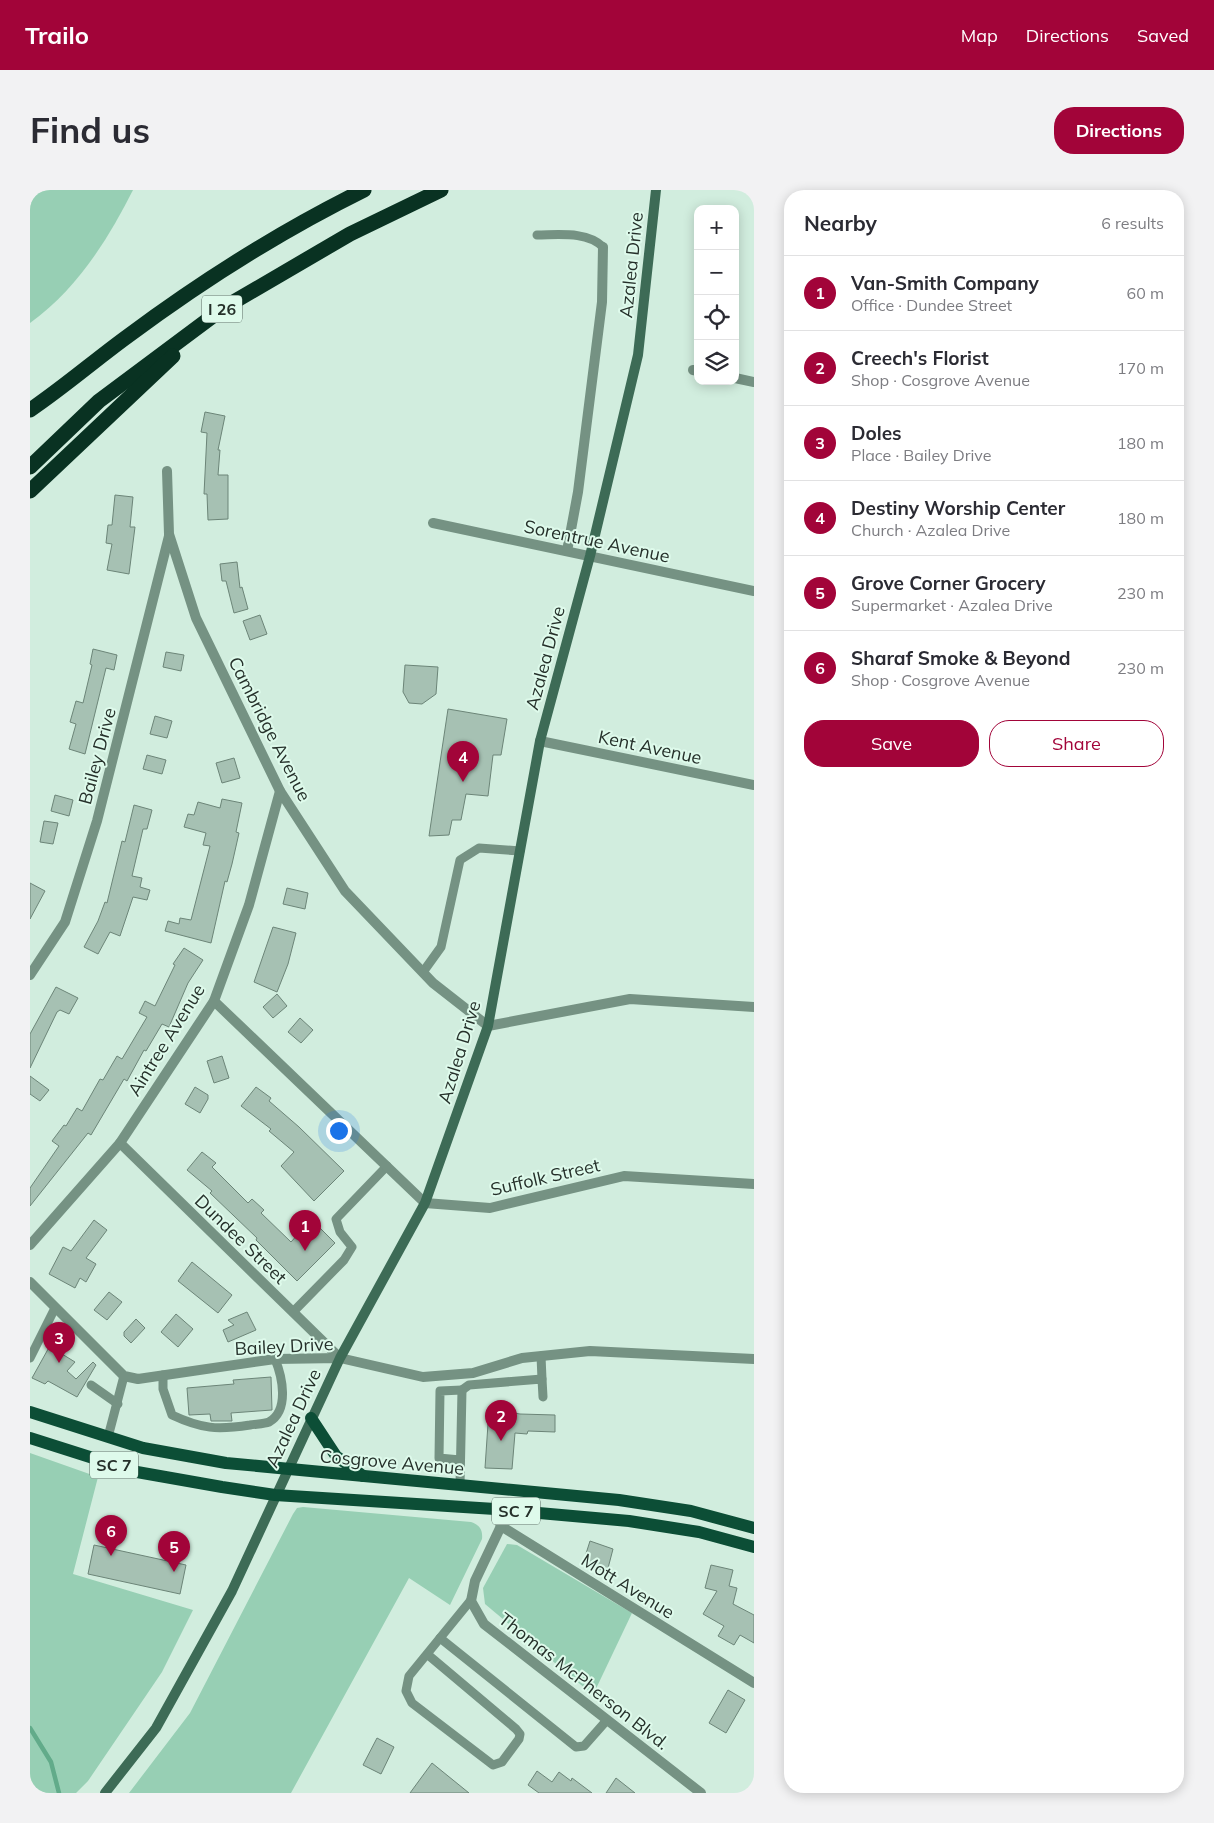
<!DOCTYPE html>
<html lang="en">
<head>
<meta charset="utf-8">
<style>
	:root { --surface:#fff; --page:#f2f2f3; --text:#2b2b33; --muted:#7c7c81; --line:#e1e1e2; --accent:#a20439 }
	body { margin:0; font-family:Mulish,sans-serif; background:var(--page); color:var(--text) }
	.controls { position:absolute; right:15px; top:15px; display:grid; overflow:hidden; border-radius:10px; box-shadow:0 2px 12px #0003 }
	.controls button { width:45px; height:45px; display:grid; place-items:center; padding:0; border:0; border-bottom:1px solid var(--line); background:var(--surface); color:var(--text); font:25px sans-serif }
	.you { position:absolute; left:308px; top:940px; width:18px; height:18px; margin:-12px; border:4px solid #fff; border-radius:50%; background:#1a73e8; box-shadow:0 0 0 8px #1a73e833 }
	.badge { display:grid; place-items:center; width:32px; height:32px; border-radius:50%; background:var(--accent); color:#fff; font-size:16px; font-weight:700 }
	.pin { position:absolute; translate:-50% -41px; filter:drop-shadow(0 1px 2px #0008) }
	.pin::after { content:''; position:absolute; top:26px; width:18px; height:15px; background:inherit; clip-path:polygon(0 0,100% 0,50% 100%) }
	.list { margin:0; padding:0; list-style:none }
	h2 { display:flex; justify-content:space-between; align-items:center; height:65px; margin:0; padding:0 20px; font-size:21px }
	h2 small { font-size:16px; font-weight:400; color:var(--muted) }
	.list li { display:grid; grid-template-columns:32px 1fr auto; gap:15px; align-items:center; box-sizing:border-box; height:75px; padding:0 20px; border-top:1px solid var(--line) }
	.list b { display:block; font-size:19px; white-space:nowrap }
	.list p { margin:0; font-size:16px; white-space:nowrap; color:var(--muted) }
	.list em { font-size:16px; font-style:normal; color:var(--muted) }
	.actions { display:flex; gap:10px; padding:15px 20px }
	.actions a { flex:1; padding:11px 0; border:1px solid var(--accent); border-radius:20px; text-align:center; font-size:18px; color:var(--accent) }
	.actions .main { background:var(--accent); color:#fff }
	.icon { flex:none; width:28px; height:28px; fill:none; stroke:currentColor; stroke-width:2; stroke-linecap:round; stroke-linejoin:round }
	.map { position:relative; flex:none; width:724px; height:1603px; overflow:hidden; border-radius:20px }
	header { display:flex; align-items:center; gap:30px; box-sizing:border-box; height:70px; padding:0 25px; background:var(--accent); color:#fff }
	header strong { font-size:24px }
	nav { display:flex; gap:28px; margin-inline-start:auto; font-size:18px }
	.intro { display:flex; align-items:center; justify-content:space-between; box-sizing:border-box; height:120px; padding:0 30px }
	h1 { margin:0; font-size:35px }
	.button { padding:12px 22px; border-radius:20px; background:var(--accent); color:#fff; font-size:18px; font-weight:700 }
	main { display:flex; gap:30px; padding:0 30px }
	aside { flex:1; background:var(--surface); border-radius:20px; box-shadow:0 2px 12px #0003 }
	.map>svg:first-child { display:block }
</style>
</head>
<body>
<header>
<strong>Trailo</strong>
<nav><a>Map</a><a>Directions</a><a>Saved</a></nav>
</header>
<div class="intro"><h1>Find us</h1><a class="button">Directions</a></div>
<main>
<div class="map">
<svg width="724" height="1603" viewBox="0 0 724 1603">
	<rect width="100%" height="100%" fill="#d1edde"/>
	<!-- green -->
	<g fill="#97cfb4">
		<path d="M0,0H103C78,50 46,100 0,133Z"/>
		<polygon points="0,1263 68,1287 43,1384 163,1420 132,1482 58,1591 46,1603 0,1603"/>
		<path d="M273,1317L441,1332C449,1335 453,1339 452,1349L420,1415L379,1388L261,1603H99L160,1523L263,1324L267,1318Z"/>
		<polygon points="477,1354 487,1355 602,1423 563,1505 455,1414 453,1398"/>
	</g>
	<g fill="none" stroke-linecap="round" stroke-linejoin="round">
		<!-- stream -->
		<polyline stroke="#62ab8a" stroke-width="4.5" points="0,1538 21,1572 29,1603"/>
	</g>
	<!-- building -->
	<g fill="#a6c1b3" stroke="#6c8578">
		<polygon points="175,222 195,226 188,260 190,260 188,285 198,285 198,329 178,330 177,304 174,304 177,243 171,242"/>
		<polygon points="85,305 103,307 100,337 105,337 99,384 77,380 82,354 76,353 78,335 82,335"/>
		<polygon points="207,372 210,398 212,397 218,419 204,423 196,391 192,391 190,374"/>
		<polygon points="230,425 237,444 220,450 213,431"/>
		<polygon points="63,459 87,465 84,480 76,478 55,564 39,559 46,534 40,532 46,511 53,513 62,475 60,474"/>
		<polygon points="136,462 154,465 151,481 133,477"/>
		<polygon points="375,475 408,477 406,504 392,514 379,513 373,502"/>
		<polygon points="418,519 477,529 471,565 463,565 458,606 436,604 431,630 422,630 419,645 399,646"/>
		<polygon points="125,526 142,531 137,548 120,544"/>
		<polygon points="117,565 136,570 132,584 113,579"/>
		<polygon points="204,568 210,588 192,593 186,573"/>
		<polygon points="25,605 43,610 39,626 21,621"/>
		<polygon points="192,609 212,613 206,642 209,643 202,674 197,692 195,691 181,753 135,741 138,731 149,734 150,728 161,730 180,656 173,655 176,643 154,637 158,624 164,625 168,612 190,618"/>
		<polygon points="104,615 122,620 117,639 113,639 102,686 112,688 110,697 120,700 117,710 103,707 90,746 80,742 68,764 54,757 68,731 75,712 77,713 92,651 95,652"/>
		<polygon points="14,631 28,633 23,654 10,652"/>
		<polygon points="0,693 15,701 0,729"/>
		<polygon points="257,698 278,703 275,719 253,714"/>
		<polygon points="243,737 266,743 258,774 247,802 224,792"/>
		<polygon points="154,758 173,770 158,793 139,837 132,834 116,861 114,860 97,891 94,889 61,945 58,943 0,1016 0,998 29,956 22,951 34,935 36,936 47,918 52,921 70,889 73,890 87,866 92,869 117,827 109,823 115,811 125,816 145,775 143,774"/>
		<polygon points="26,797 48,808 39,824 30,820 27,822 0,878 0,844"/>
		<polygon points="247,804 257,816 243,828 233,817"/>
		<polygon points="270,828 283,840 271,853 258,842"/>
		<polygon points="192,866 199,888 184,893 177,871"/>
		<polygon points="0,886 19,900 10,911 0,904"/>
		<polygon points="165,897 178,905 178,909 170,923 155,914"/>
		<polygon points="226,897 241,908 239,911 269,937 314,981 284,1011 251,976 264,962 239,941 241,939 211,916"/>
		<polygon points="172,962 186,973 182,977 218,1013 222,1009 234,1020 231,1023 261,1052 269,1043 275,1049 288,1036 305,1053 267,1091 226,1050 227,1048 180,1003 182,1001 157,980"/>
		<polygon points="64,1030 77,1040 56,1068 66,1074 56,1092 50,1088 45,1098 19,1084 33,1057 41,1061"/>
		<polygon points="162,1072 202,1105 188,1123 148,1091"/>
		<polygon points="79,1102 92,1112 77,1130 64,1120"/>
		<polygon points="217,1122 226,1140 198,1152 193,1140 204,1135 198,1130"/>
		<polygon points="146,1124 163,1139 148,1157 131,1142"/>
		<polygon points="106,1129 115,1138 101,1153 94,1146 94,1142"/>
		<polygon points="22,1152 35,1160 32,1164 45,1172 37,1181 46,1189 63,1172 66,1175 47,1207 18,1191 15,1194 2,1188"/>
		<polygon points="241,1187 242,1220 201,1223 202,1231 181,1231 180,1224 159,1225 157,1198 204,1194 203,1190"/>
		<polygon points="459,1219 490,1224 525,1225 525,1242 498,1241 497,1244 485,1243 482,1279 455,1278"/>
		<polygon points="560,1351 583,1359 577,1382 566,1378 567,1375 554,1370"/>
		<polygon points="64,1355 156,1375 150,1404 58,1384"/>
		<polygon points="681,1375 703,1380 699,1396 707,1398 703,1414 724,1425 724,1453 710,1445 704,1455 688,1446 694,1436 673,1424 687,1401 675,1398"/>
		<polygon points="698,1500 715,1510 696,1543 679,1533"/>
		<polygon points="347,1548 364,1557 351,1584 333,1575"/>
		<polygon points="402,1573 439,1603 380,1603"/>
		<polygon points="507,1581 522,1592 529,1582 541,1591 542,1588 562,1603 509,1603 498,1595"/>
		<polygon points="586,1588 605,1603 576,1603"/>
	</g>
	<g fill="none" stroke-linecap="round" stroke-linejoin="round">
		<!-- lane -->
		<g stroke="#759283" stroke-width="9">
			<path d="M507,45C528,45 557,41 573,57"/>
			<polyline points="393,782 411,757 430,670 449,658 490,661"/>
			<polyline points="263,1122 314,1070 322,1057 310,1042 306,1029 357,976"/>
			<polyline points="511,1166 512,1189"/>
			<polyline points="0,1168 25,1118"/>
			<path d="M133,1185V1199L142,1225C172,1239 187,1240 220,1235C225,1234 234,1234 239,1232C260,1220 252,1186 245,1169"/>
			<polyline points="61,1195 88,1214"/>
			<polyline points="432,1200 439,1195 512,1189 513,1207"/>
			<polyline points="78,1247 94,1186"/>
			<polyline points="430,1295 432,1200 410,1201 409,1268 430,1270"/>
			<polyline points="410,1448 546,1557 554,1556 577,1530"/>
			<polyline points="397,1464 486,1539 490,1544 489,1549 472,1572 463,1575 382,1513 376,1501 379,1486 441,1410"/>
		</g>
		<!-- street -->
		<g stroke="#759283" stroke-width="10">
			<polyline points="663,180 668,181"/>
			<polyline points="705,188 724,192"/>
			<polyline points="137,281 139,344 166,428 250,601 315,701 403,793 458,836 600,809 724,817"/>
			<polyline points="403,333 724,401"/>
			<polyline points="537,361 548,302 572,112 573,57"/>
			<polyline points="510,551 724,595"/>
			<polyline points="0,785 35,732 67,631 139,346"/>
			<polyline points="184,811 395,1013 460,1018 594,986 724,994"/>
			<polyline points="90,953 310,1168"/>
			<polyline points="0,1055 90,953 184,811 219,715 250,601"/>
			<polyline points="0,1092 94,1186 108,1189 245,1169 310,1168 393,1187 443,1183 492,1168 560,1161 724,1169"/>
			<polyline points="465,1319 471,1336 724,1493"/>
			<polyline points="471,1336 445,1391 441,1411 454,1434 671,1603"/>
		</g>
		<!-- secondary -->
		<polyline stroke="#3d6b56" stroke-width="10" points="75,1603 126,1538 202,1401 310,1168 395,1013 458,836 510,551 560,366 608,165 626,0"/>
		<!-- primary -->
		<g stroke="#0c4e36" stroke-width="12">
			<polyline points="0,1222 113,1258 196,1273 589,1310 661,1321 724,1338"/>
			<polyline points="281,1228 306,1266 333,1286"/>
			<polyline points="0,1248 107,1282 192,1297 245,1305 465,1319 599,1331 669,1342 724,1357"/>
		</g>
		<!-- highway -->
		<g stroke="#093222" stroke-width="15">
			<path d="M0,220C34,197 65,170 98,146C172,91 251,41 334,0"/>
			<polyline points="0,277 69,211 195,117 320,44 411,0"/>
			<polyline points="0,301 143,166"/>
		</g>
	</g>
	<g text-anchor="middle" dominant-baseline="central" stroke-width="4" stroke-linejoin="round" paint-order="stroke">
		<!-- shield labels -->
		<g fill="#defaeb" stroke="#5c6d64" stroke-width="1">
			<rect x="172" y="105.5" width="40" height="27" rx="4"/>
			<rect x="60" y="1261.5" width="48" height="27" rx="4"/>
			<rect x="462" y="1307.5" width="48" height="27" rx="4"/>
		</g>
		<g font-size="16" font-weight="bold" fill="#25302a">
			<text x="192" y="119">I 26</text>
			<text x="84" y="1275">SC 7</text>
			<text x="486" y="1321">SC 7</text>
		</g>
		<!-- street labels -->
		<g font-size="18" fill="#25302a" stroke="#defaeb">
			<text transform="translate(601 75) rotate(-84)">Azalea Drive</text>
			<text transform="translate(567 351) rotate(12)">Sorentrue Avenue</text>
			<text transform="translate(515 468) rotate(-75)">Azalea Drive</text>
			<text transform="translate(240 539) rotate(63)">Cambridge Avenue</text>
			<text transform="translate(620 557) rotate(12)">Kent Avenue</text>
			<text transform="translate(67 566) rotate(-75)">Bailey Drive</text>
			<text transform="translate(136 850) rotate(-58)">Aintree Avenue</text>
			<text transform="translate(429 862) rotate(-73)">Azalea Drive</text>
			<text transform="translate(515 987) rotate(-13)">Suffolk Street</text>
			<text transform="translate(211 1049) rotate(44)">Dundee Street</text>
			<text transform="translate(254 1156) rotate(-3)">Bailey Drive</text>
			<text transform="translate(263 1228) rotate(-65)">Azalea Drive</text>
			<text transform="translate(362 1272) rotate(5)">Cosgrove Avenue</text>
			<text transform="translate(598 1396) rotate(32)">Mott Avenue</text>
			<text transform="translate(554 1491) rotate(38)">Thomas McPherson Blvd.</text>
		</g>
	</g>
</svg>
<div class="controls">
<button>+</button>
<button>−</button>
<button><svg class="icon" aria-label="locate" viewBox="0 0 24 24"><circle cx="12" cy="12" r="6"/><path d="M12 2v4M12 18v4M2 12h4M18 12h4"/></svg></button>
<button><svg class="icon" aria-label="layers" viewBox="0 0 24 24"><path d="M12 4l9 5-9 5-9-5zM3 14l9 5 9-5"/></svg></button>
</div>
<div class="you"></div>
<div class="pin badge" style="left:275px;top:1061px">1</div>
<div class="pin badge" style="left:471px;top:1251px">2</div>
<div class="pin badge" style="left:29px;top:1173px">3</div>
<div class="pin badge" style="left:433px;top:592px">4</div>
<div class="pin badge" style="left:144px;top:1382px">5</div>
<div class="pin badge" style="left:81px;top:1366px">6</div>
</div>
<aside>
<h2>Nearby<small>6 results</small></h2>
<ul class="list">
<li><span class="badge">1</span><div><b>Van-Smith Company</b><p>Office · Dundee Street</p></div><em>60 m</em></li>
<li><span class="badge">2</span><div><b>Creech's Florist</b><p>Shop · Cosgrove Avenue</p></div><em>170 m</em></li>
<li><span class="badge">3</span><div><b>Doles</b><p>Place · Bailey Drive</p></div><em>180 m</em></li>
<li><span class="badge">4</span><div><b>Destiny Worship Center</b><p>Church · Azalea Drive</p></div><em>180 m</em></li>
<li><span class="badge">5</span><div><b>Grove Corner Grocery</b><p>Supermarket · Azalea Drive</p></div><em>230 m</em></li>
<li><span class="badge">6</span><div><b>Sharaf Smoke &amp; Beyond</b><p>Shop · Cosgrove Avenue</p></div><em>230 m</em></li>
</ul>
<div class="actions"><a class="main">Save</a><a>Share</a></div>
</aside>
</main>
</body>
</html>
